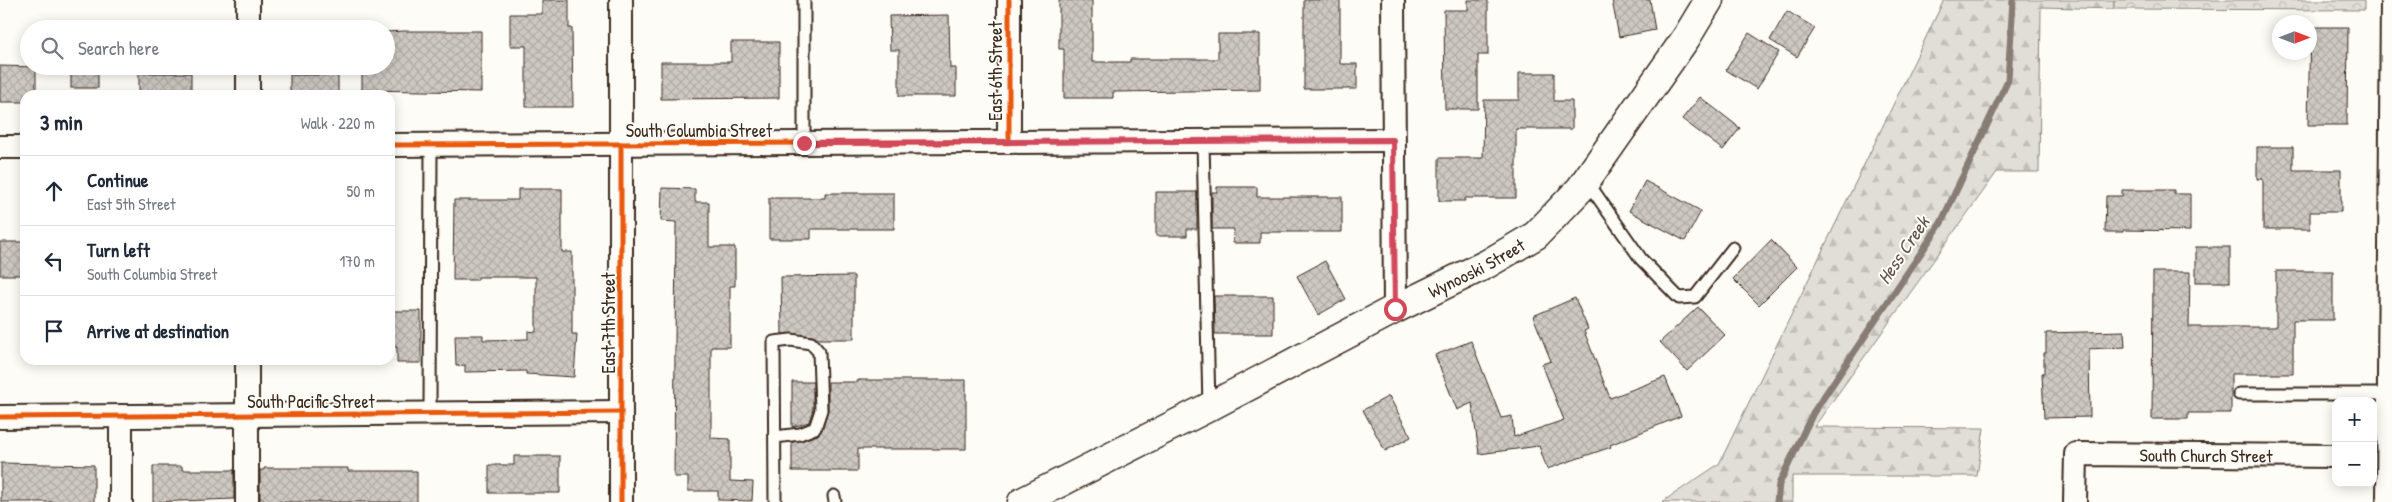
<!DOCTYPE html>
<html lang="en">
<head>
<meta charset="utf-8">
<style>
	:root { --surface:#fff; --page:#f2f2f3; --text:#1f2937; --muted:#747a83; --line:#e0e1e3 }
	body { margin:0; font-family:"Patrick Hand",sans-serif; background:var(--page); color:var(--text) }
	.controls { position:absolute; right:15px; bottom:15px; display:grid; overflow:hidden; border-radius:10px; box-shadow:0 2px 12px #0003 }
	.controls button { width:45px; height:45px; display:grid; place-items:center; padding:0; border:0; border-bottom:1px solid var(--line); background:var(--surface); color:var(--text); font:25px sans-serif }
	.compass { position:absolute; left:2272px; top:15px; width:45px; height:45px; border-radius:50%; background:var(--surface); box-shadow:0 2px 12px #0003; rotate:90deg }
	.stop { position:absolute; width:15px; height:15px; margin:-11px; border:4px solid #d1495b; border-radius:50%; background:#fff }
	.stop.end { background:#d1495b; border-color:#fff; box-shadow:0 1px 5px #0008 }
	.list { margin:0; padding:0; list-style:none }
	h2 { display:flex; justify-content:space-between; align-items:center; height:65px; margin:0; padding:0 20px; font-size:21px }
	h2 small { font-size:16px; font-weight:400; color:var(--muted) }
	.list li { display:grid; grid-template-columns:32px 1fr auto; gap:15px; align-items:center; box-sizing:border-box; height:70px; padding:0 20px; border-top:1px solid var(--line) }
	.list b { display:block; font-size:19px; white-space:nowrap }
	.list p { margin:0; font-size:16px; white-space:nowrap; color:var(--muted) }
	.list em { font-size:16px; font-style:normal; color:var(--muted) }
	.icon { flex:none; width:28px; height:28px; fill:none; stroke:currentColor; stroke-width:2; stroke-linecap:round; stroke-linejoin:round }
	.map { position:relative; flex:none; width:2392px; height:502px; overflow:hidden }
	.search { position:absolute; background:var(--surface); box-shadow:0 2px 12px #0003; left:20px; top:20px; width:375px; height:55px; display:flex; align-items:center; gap:12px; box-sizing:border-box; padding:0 18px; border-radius:28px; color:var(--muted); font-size:19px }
	.panel { position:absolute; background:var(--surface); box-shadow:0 2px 12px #0003; left:20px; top:90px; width:375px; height:275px; border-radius:15px }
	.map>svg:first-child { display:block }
</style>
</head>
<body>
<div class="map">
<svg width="2392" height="502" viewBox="0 0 2392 502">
	<defs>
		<pattern id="forest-firs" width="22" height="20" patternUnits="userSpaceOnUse" patternTransform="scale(1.25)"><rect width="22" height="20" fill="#e1ded7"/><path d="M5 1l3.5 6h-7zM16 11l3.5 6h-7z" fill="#c2bfb8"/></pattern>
		<pattern id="park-crowns" width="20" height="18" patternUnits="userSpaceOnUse" patternTransform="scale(1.25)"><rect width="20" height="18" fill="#e1ded7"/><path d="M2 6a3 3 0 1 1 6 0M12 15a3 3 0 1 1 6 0" fill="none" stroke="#c2bfb8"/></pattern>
		<pattern id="building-cross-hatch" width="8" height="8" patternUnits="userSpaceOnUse" patternTransform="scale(1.25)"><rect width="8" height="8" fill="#cdc8c2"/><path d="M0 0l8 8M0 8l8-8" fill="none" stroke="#b1aca6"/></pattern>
	</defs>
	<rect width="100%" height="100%" fill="#fdfcf7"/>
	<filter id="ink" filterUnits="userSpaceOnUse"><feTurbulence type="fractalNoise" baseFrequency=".02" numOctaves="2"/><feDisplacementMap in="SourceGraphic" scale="10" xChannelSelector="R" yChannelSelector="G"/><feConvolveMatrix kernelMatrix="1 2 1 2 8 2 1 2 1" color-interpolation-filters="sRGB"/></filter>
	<g filter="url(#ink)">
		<!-- forest -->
		<polygon fill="url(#forest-firs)" stroke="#8e847a" points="1944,0 2114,0 2114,9 2041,7 2039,172 1997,172 1814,427 1984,428 1977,476 1792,476 1792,502 1662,502 1719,464"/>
		<!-- park -->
		<polygon fill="url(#park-crowns)" stroke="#8e847a" points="2114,0 2364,0 2364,10 2114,9"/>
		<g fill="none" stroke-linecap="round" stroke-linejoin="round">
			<!-- stream -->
			<polyline stroke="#887d74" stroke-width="7" points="1777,502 1779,484 1813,413 1941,223 2008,80 2013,0"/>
		</g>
		<!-- building -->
		<g fill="url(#building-cross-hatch)" stroke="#3b2a1e">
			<polygon points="542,0 569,0 569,28 572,28 573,107 526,107 526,46 510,46 510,14 542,14"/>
			<polygon points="1059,0 1092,0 1092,62 1130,62 1130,59 1218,59 1218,34 1260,34 1260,90 1113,92 1113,98 1064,98 1064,49 1059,49"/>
			<polygon points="1304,0 1340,0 1340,64 1357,64 1357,89 1304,89"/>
			<polygon points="1468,0 1488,0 1488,55 1478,55 1478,109 1445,109 1444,10 1468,10"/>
			<polygon points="1612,0 1650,0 1655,30 1619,37"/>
			<polygon points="1787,11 1815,28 1797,57 1770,40"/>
			<polygon points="949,15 950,68 956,68 956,96 899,96 899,50 890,50 889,16"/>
			<polygon points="2310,27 2348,27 2347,125 2308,125"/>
			<polygon points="403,31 481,31 481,92 362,90 362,66 386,66 386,32"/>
			<polygon points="1749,33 1779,52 1757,89 1726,70"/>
			<polygon points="731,42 779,42 779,98 661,99 661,62 731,62"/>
			<polygon points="0,66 36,67 36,95 25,95 25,102 0,102"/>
			<rect x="71" y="66" width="27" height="22"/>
			<rect x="139" y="73" width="52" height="22"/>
			<polygon points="1519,73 1554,73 1554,101 1572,101 1572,129 1516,129 1516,198 1465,198 1465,201 1439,201 1439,158 1483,158 1484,100 1519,100"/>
			<rect x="290" y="75" width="48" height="20"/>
			<polygon points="1700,97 1740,128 1723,150 1682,119"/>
			<polygon points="2257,147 2293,147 2293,170 2341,170 2341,212 2310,212 2310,229 2263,229 2263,179 2257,179"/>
			<polygon points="1645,181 1701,211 1685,241 1629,211"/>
			<polygon points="1217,187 1257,187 1257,197 1342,197 1342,232 1260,232 1260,243 1233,243 1234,229 1212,229 1212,192 1217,192"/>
			<polygon points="662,188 695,189 695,202 709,202 709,247 735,247 735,286 730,286 730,347 711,347 711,438 730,439 730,481 753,482 752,501 718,500 718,491 688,491 688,477 674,477 676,222 661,221"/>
			<polygon points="518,189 562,189 562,252 572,252 572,334 577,334 574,377 526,374 526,371 465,372 465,365 456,366 455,335 483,335 483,340 528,339 528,331 536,332 536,277 478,277 478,280 453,280 454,200 518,200"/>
			<polygon points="2122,190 2174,190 2174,194 2190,194 2190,231 2123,230 2123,232 2105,232 2106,196 2122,196"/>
			<polygon points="1156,192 1197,192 1197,229 1187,229 1187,236 1156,236"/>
			<polygon points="825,193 894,193 894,229 811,229 811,239 769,239 769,198 825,198"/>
			<polygon points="1771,240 1797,267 1759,305 1733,279"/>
			<rect x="0" y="242" width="25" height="33"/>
			<rect x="2196" y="247" width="34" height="35"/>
			<polygon points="1325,261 1346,299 1318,315 1297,276"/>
			<polygon points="2276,271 2333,271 2333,320 2293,320 2293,374 2231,374 2231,413 2188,413 2188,419 2152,419 2153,272 2190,272 2189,327 2276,327"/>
			<polygon points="854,276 854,339 818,339 812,336 782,334 781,277"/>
			<polygon points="1214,296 1273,296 1273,334 1215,334"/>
			<polygon points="1575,298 1588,329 1584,331 1610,398 1665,377 1681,416 1610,445 1611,447 1547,469 1539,446 1479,454 1472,403 1457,410 1435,355 1471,341 1501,418 1512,416 1514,437 1564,420 1542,364 1551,361 1533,316"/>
			<polygon points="1698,307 1725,335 1687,371 1660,342"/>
			<polygon points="390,311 421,311 421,363 397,363 397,347 390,347"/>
			<polygon points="2124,331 2125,347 2089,349 2090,417 2044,418 2042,373 2044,373 2044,353 2046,353 2046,333"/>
			<polygon points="858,380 966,380 966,449 858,449 858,471 792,471 792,442 818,435 822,430 828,410 828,382 858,382"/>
			<polygon points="792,382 813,382 813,409 809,422 792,427"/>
			<polygon points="1389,396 1411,437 1385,451 1363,410"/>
			<polygon points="514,456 560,456 560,493 489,493 489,465 514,465"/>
			<polygon points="1,463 94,465 94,502 1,502"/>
			<polygon points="153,466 182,466 182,470 234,470 234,499 153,502"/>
			<polygon points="264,468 348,468 348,471 417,471 417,502 264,502 264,499 260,499 260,470 264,470"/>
		</g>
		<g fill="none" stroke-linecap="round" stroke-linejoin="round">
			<defs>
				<g id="service">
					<polyline points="804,0 804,143"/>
					<polyline points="1203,141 1209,407"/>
					<polyline points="1586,180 1641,259 1679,298 1695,297 1733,248"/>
					<polyline points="2239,394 2388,394"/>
					<polyline points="430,414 431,145"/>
					<polyline points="775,437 800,434 815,428 821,410 819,352 811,343 791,340 774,342 775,502"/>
					<polyline points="834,496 835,502"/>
				</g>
				<g id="minor">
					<polyline points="248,0 248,29"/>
					<polyline points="621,0 621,502"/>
					<polyline points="1009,0 1009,142"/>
					<polyline points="1393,0 1395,309"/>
					<polyline points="248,66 248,95"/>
					<polyline points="390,145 1393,140"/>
					<polyline points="0,147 25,147"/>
					<polyline points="121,416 121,502"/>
					<polyline points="0,417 621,412"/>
					<polyline points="247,502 247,360"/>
					<path id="s1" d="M2075,502L2076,454L2336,456"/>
					<polyline points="2388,502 2392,0"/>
				</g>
				<g id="secondary">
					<path id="s2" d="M1022,502L1209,407L1395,309L1487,264L1536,235L1580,189L1686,38L1709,0"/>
				</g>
			</defs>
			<!-- service casing -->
			<use href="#service" stroke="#3b2a1e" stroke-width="15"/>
			<!-- minor casing -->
			<use href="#minor" stroke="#3b2a1e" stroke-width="26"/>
			<!-- secondary casing -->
			<use href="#secondary" stroke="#3b2a1e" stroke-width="31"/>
			<!-- service -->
			<use href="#service" stroke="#fdfcf7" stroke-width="11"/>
			<!-- minor -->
			<use href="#minor" stroke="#fdfcf7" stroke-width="22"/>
			<!-- secondary -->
			<use href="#secondary" stroke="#fdfcf7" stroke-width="28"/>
			<defs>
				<g id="cycleway">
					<polyline points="621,144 621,502"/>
					<polyline points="390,145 1009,142 1009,0"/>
					<polyline points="0,417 621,412"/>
				</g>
			</defs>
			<!-- cycleway casing -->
			<use href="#cycleway" stroke="#fdfcf7" stroke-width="8"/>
			<!-- cycleway -->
			<use href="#cycleway" stroke="#e8590c" stroke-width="5"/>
		</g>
	</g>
	<g fill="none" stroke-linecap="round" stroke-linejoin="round" filter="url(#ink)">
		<!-- route -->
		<polyline stroke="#d1495b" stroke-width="6" points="804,143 1393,140 1395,309"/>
	</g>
	<g text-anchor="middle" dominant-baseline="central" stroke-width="4" stroke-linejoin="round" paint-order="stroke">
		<!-- street labels -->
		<g font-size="18" fill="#3b2a1e" stroke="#fdfcf7">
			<text transform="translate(995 71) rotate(-90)">East 6th Street</text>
			<text x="699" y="130">South Columbia Street</text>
			<text stroke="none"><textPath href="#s2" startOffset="511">Wynooski Street</textPath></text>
			<text transform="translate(608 323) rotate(-90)">East 7th Street</text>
			<text x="311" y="401">South Pacific Street</text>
			<text stroke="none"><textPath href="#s1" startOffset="178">South Church Street</textPath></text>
		</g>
		<!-- water labels -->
		<g font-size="19" font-style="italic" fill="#615349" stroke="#fdfcf7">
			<text transform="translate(1903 250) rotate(-56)">Hess Creek</text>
		</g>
	</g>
</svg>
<div class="controls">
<button>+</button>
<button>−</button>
</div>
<svg class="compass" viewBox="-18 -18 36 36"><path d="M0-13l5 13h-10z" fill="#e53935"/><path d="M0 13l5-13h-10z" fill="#747a83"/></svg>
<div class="stop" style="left:1395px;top:309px"></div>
<div class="stop end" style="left:804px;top:143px"></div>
<div class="search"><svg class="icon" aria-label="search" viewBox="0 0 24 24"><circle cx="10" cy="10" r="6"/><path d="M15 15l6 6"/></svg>Search here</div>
<section class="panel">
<h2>3 min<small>Walk · 220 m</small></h2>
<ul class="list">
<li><svg class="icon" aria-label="ahead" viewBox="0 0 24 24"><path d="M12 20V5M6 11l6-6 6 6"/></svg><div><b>Continue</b><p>East 5th Street</p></div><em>50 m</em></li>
<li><svg class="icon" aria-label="left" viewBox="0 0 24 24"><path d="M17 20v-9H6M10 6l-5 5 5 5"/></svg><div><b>Turn left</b><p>South Columbia Street</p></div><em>170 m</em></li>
<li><svg class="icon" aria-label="arrive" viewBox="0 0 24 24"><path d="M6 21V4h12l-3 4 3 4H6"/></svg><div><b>Arrive at destination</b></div></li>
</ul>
</section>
</div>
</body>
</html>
